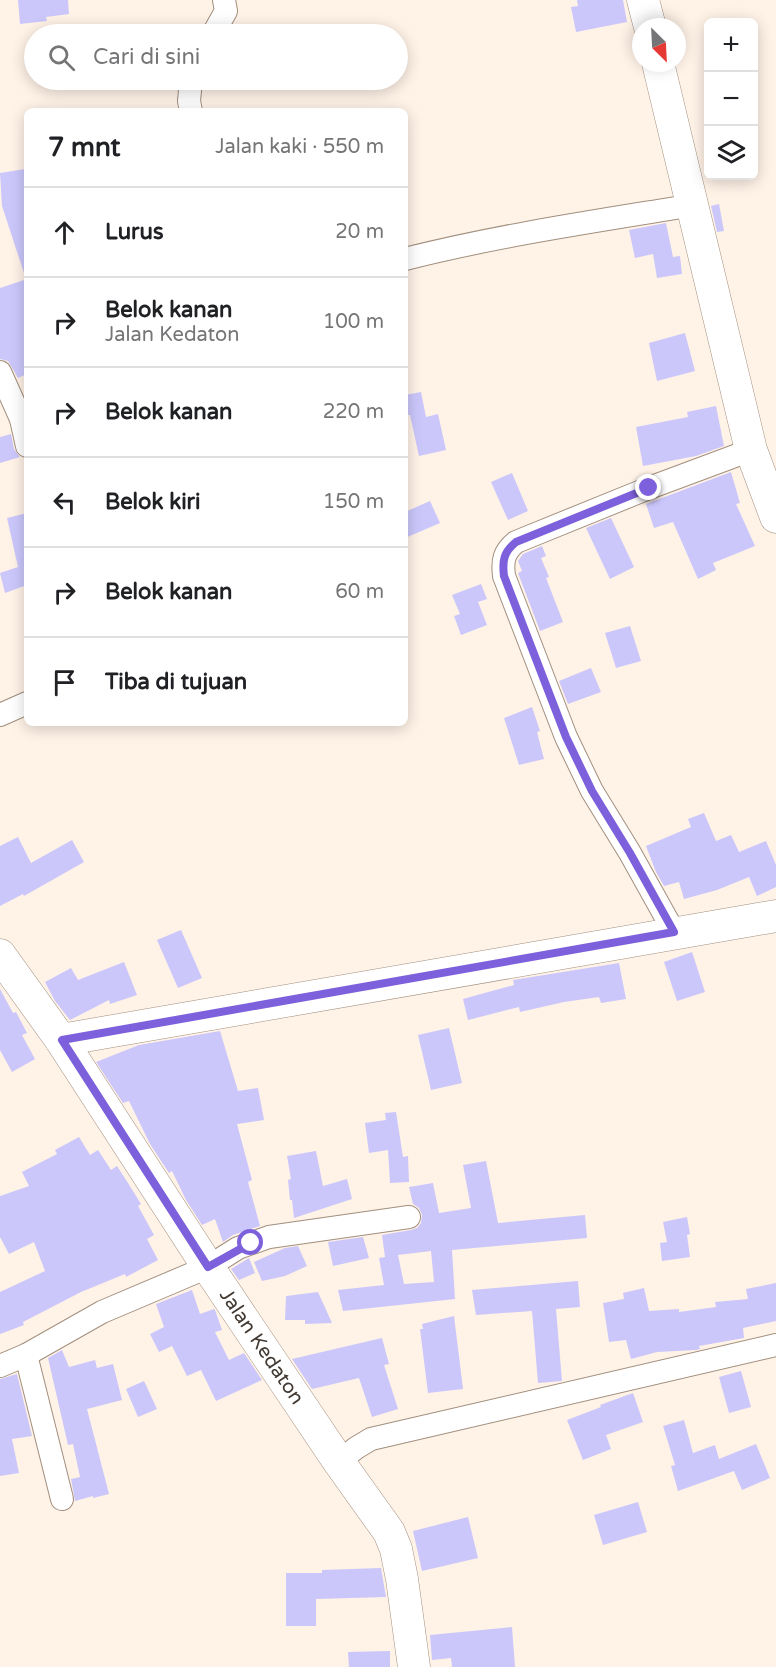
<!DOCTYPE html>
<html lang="id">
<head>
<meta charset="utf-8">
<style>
	:root { --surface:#fff; --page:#f2f2f2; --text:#202124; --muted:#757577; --line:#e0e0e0 }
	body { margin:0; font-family:"Varela Round",sans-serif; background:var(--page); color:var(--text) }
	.controls { position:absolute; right:18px; top:18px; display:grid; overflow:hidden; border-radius:9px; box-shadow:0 3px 15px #0003 }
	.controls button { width:54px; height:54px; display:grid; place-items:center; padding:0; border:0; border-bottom:2px solid var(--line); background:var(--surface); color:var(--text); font:30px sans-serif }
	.compass { position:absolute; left:632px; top:18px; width:54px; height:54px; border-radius:50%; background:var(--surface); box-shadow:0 3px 15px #0003; rotate:156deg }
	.stop { position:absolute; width:18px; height:18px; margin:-14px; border:4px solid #7d60db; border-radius:50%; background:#fff }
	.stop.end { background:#7d60db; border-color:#fff; box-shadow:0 2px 6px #0008 }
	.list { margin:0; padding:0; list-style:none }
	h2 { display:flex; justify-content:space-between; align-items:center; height:78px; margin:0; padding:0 24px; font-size:26px }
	h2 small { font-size:20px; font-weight:400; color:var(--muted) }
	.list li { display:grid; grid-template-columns:39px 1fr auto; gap:18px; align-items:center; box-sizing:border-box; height:90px; padding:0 24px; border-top:2px solid var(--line) }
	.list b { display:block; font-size:22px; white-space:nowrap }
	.list p { margin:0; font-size:20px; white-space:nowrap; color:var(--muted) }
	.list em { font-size:20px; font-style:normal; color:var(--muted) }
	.icon { flex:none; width:33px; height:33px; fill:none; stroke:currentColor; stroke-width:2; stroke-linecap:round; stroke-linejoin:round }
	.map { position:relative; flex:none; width:776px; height:1667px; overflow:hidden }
	.search { position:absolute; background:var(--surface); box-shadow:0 3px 15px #0003; left:24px; top:24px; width:384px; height:66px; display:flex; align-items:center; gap:15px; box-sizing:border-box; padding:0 21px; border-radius:33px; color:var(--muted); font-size:22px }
	.panel { position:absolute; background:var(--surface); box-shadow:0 3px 15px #0003; left:24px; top:108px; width:384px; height:618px; border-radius:9px }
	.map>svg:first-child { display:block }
</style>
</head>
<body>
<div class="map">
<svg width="776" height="1667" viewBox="0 0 776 1667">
	<rect width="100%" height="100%" fill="#fff2e7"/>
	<!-- building -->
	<g fill="#cbc7fb" fill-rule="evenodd">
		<polygon points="18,0 68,0 69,14 46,17 47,21 20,24"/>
		<polygon points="577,0 623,0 627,22 576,32 571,7 578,6"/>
		<polygon points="25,169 27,183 27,273 24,273 2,206 0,173"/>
		<polygon points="719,204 724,231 717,232 711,206"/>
		<polygon points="666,223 673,257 680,256 682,274 657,278 653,254 635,258 629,230"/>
		<polygon points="27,279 27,374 18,378 8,361 0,359 0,288"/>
		<polygon points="685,333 695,371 657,381 649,343"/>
		<polygon points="421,392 426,417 438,414 446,450 419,456 410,415 405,415 405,395"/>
		<polygon points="716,406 724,446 696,456 643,466 636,427 688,417 687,412"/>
		<polygon points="11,434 14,449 20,457 0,463 0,437"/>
		<polygon points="731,472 740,503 736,504 755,546 713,563 716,570 698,579 673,522 654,528 646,504"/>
		<polygon points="512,473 528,511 508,520 491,482"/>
		<polygon points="430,501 440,523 405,538 405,512"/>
		<polygon points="27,513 27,585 5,593 0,573 18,567 7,518"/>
		<polygon points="611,518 634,567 610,579 586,528"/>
		<polygon points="542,546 546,556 541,558 549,577 546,578 563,622 540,631 518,573 522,571 518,561 523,554"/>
		<polygon points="481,584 487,599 478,602 487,625 461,635 454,616 460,614 452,595"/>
		<polygon points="630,626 641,661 616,668 605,633"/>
		<polygon points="591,668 601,692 568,704 559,681"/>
		<polygon points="532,707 540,731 537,732 544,759 519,765 504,718"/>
		<polygon points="704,813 716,841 731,835 739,852 766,841 776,865 776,887 757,896 749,877 717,890 684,899 679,882 664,886 656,872 646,846 691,827 688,819"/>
		<polygon points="18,837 31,863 72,840 84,862 24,896 23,894 0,906 0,846"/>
		<polygon points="181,930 202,978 178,988 157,940"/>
		<polygon points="692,952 705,992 677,1001 664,962"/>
		<polygon points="124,962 137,995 110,1004 109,1000 70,1020 55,1001 45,982 71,968 78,980"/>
		<polygon points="619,963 626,999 601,1003 599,997 564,1002 520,1012 519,1007 468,1020 463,999 514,985 513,980"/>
		<polygon points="0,989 13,1013 16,1012 27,1033 22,1035 35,1059 12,1072 0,1050"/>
		<polygon points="449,1028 462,1083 431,1090 418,1035"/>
		<polygon points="220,1031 238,1091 258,1088 264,1120 237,1124 252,1180 248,1182 260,1226 233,1235 223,1242 215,1219 202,1225 186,1200 172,1171 169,1173 150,1144 129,1101 123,1103 96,1062 139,1045"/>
		<polygon points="396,1112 403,1157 408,1156 409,1182 390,1183 388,1150 369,1153 365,1123 386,1120 385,1113"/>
		<polygon points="79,1137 90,1155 98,1150 111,1170 117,1166 128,1183 141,1204 138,1206 154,1235 147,1239 158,1260 126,1277 125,1274 81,1292 23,1322 24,1325 0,1334 0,1292 45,1271 34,1242 9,1254 0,1237 0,1196 29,1186 22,1172 57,1154 55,1150"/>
		<polygon points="316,1151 323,1186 347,1179 352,1199 294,1218 292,1200 290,1200 288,1180 291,1179 287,1156"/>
		<path d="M486,1161L498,1223L585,1215L587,1238L452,1250L455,1299L343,1311L338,1290L384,1285L379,1258L385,1257L382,1235L411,1230L417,1228L421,1223L422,1215L419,1208L413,1204L409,1187L433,1183L439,1213L471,1208L463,1165ZM431,1251L434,1282L404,1284L398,1255Z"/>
		<polygon points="687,1217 690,1234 687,1235 690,1257 662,1261 660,1243 667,1242 663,1222"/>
		<polygon points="363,1237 369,1258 333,1266 328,1242"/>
		<polygon points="298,1246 307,1266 285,1276 262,1281 254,1262 285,1248"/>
		<polygon points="249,1258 255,1273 239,1280 231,1269"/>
		<polygon points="578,1281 580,1307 556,1309 562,1381 538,1383 532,1311 476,1315 472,1290"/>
		<polygon points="776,1283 776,1321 743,1328 744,1338 699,1346 700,1349 696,1350 657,1352 631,1359 626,1340 609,1342 603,1303 624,1299 623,1293 644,1288 649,1311 679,1309 679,1312 716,1307 715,1302 748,1299 746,1289"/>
		<polygon points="192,1290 200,1314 214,1309 215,1310 222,1330 215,1332 229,1360 244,1353 262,1380 216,1401 201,1370 187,1376 172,1346 159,1352 150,1334 164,1327 156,1304"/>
		<polygon points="318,1292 332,1323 305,1324 305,1320 285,1320 286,1296"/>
		<polygon points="454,1316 463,1389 428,1393 420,1329 423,1329 422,1324"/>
		<polygon points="382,1338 389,1364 384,1365 398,1409 372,1417 359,1378 312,1389 292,1359"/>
		<polygon points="62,1350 69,1367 95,1360 97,1368 113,1364 122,1400 87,1409 109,1494 93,1498 93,1496 75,1501 71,1479 80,1477 73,1444 68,1445 48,1358"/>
		<polygon points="741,1371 751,1407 729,1413 719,1377"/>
		<polygon points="17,1374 32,1436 12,1439 19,1473 0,1476 0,1379"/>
		<polygon points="144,1381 157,1409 138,1417 126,1389"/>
		<polygon points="633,1393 643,1422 606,1435 611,1449 583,1460 567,1420 601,1407 600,1405"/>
		<polygon points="684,1420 693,1453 715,1445 719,1459 756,1444 770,1478 742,1490 734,1471 678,1491 671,1466 675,1465 663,1426"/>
		<polygon points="638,1502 647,1532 603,1545 594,1515"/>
		<polygon points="468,1517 478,1558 422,1571 413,1531"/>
		<polygon points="381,1568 386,1597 316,1599 316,1626 286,1626 286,1573 322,1573 322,1570"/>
		<polygon points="512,1627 515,1667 452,1667 451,1658 432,1660 430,1635"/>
		<polygon points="390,1651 390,1667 349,1667 348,1652"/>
	</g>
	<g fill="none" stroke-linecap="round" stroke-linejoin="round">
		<defs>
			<g id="street">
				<polyline points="213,34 226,11 224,0"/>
				<polyline points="191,111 189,101 191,80"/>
				<path d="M405,259C500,235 597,221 694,205"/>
				<polyline points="0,372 21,419"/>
				<polyline points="27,412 21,419 27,446"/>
				<polyline points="0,715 27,703"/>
				<path d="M674,932L630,853L592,791L566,737L504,576C502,560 504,552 516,542L649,488L751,450"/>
				<polyline points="26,1355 62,1499"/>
				<polyline points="0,1366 26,1355 102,1312 208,1267 238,1248 269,1237 409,1217"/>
				<polyline points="339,1462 356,1448 371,1439 776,1345"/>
			</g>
			<g id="secondary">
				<polyline points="643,0 650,27"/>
				<polyline points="658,63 751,450 776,517"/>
				<path id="s1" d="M0,955L61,1040L208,1267L339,1462L389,1532L396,1549L402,1579L414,1667"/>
				<polyline points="61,1040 776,916"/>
			</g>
		</defs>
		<!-- street casing -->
		<use href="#street" stroke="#a28f7e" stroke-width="24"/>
		<!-- secondary casing -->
		<use href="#secondary" stroke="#a28f7e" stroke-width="33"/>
		<!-- street -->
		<use href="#street" stroke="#fff" stroke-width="22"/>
		<!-- secondary -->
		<use href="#secondary" stroke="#fff" stroke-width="32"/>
	</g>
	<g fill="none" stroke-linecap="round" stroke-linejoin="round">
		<!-- route -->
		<path stroke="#7d60db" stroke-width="8" d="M251,1243L208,1267L62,1040L674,932L630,853L592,791L566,737L504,576C502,560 504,552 516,542L649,488"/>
	</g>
	<g text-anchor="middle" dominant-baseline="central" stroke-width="4.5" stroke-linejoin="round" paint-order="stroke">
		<!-- street labels -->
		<g font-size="20" fill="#423a33" stroke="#fff">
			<text stroke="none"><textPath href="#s1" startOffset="471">Jalan Kedaton</textPath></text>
		</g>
	</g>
</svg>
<div class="controls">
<button>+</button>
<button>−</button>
<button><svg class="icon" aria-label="layers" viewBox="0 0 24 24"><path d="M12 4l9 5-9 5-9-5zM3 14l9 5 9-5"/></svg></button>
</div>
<svg class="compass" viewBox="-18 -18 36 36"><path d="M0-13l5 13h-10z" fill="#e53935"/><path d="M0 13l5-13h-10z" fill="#757577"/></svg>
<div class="stop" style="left:251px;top:1243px"></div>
<div class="stop end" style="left:649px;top:488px"></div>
<div class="search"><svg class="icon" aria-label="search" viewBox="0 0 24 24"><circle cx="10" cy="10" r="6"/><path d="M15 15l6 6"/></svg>Cari di sini</div>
<section class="panel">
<h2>7 mnt<small>Jalan kaki · 550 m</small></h2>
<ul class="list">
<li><svg class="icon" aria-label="ahead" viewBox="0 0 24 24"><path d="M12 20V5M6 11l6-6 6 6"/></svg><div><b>Lurus</b></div><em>20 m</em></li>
<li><svg class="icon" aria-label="right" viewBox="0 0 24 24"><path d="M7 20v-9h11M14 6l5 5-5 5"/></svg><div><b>Belok kanan</b><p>Jalan Kedaton</p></div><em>100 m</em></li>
<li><svg class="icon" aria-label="right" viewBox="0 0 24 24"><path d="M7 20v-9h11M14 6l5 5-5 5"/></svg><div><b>Belok kanan</b></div><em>220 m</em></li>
<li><svg class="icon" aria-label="left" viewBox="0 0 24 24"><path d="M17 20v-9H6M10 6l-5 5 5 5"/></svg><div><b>Belok kiri</b></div><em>150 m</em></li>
<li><svg class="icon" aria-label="right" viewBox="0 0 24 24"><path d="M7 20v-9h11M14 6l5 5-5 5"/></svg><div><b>Belok kanan</b></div><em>60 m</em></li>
<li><svg class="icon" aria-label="arrive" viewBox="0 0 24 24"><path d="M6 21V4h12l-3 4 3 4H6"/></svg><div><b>Tiba di tujuan</b></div></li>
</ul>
</section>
</div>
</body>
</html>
